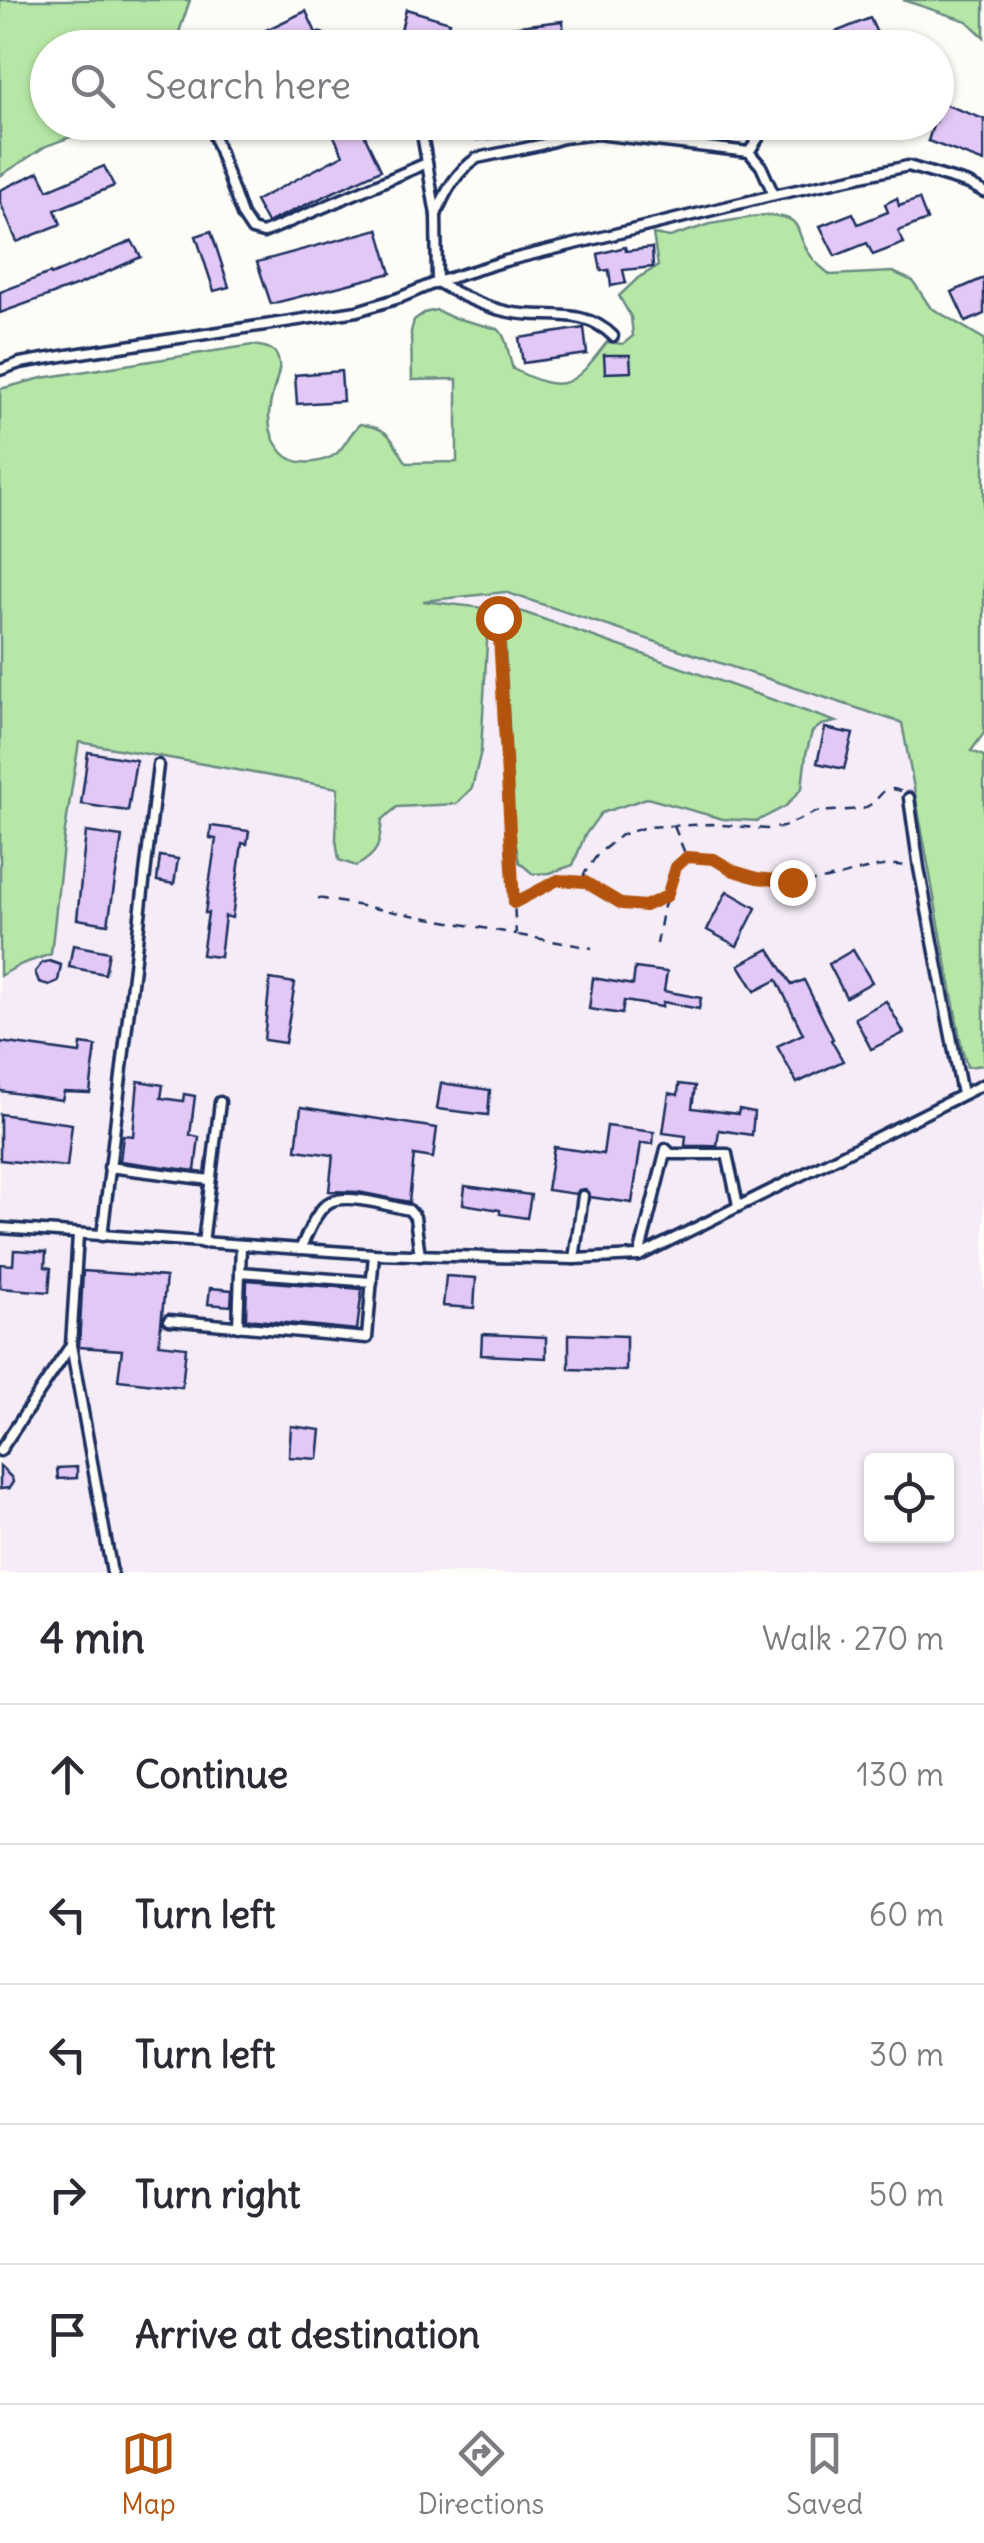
<!DOCTYPE html>
<html lang="en">
<head>
<meta charset="utf-8">
<style>
	:root { --surface:#fff; --page:#f7f7f7; --text:#2b2b33; --muted:#7c7c81; --line:#e1e1e2; --accent:#b45309 }
	body { margin:0; font-family:Delius,sans-serif; background:var(--page); color:var(--text) }
	.controls { position:absolute; right:30px; bottom:30px; display:grid; overflow:hidden; border-radius:10px; box-shadow:0 2px 8px #0004 }
	.controls button { width:90px; height:90px; display:grid; place-items:center; padding:0; border:0; border-bottom:2px solid var(--line); background:var(--surface); color:var(--text); font:50px sans-serif }
	.stop { position:absolute; width:30px; height:30px; margin:-22px; border:8px solid #b45309; border-radius:50%; background:#fff }
	.stop.end { background:#b45309; border-color:#fff; box-shadow:0 2px 10px #0008 }
	.list { margin:0; padding:0; list-style:none }
	h2 { display:flex; justify-content:space-between; align-items:center; height:130px; margin:0; padding:0 40px; font-size:42px }
	h2 small { font-size:32px; font-weight:400; color:var(--muted) }
	.list li { display:grid; grid-template-columns:65px 1fr auto; gap:30px; align-items:center; box-sizing:border-box; height:140px; padding:0 40px; border-top:2px solid var(--line) }
	.list b { display:block; font-size:38px; white-space:nowrap }
	.list em { font-size:32px; font-style:normal; color:var(--muted) }
	.icon { flex:none; width:55px; height:55px; fill:none; stroke:currentColor; stroke-width:2; stroke-linecap:round; stroke-linejoin:round }
	.map { position:relative; flex:none; width:984px; height:1573px; overflow:hidden }
	.search { position:absolute; background:var(--surface); box-shadow:0 2px 8px #0004; left:30px; right:30px; top:30px; height:110px; display:flex; align-items:center; gap:25px; box-sizing:border-box; padding:0 35px; border-radius:55px; color:var(--muted); font-size:38px }
	.sheet { height:830px; background:var(--surface) }
	nav { display:flex; justify-content:space-around; align-items:center; box-sizing:border-box; height:140px; border-top:2px solid var(--line); background:var(--surface); font-size:28px; color:var(--muted) }
	nav a { display:grid; justify-items:center; gap:5px }
	nav .on { color:var(--accent) }
	.map>svg:first-child { display:block }
</style>
</head>
<body>
<div class="map">
<svg width="984" height="1573" viewBox="0 0 984 1573">
	<rect width="100%" height="100%" fill="#fdfcf7"/>
	<filter id="ink" filterUnits="userSpaceOnUse"><feTurbulence type="fractalNoise" baseFrequency=".01" numOctaves="2"/><feDisplacementMap in="SourceGraphic" scale="20" xChannelSelector="R" yChannelSelector="G"/><feConvolveMatrix kernelMatrix="1 2 1 2 8 2 1 2 1" color-interpolation-filters="sRGB"/></filter>
	<g filter="url(#ink)">
		<!-- built -->
		<path fill="#f5ecf7" fill-rule="evenodd" d="M505,592L902,723L984,756V1573H0V665L385,603ZM872,1460H946V1536H872Z"/>
		<!-- green -->
		<g fill="#b7e7a6" stroke="#698b82" stroke-width="2.5">
			<polygon points="0,0 190,0 174,47 48,48 48,122 108,123 46,146 0,176"/>
			<polygon points="903,0 984,0 984,37 967,21"/>
			<path d="M765,215C808,217 791,229 811,256C815,263 824,269 830,275L893,272L913,281L930,307L984,339V733L971,751L984,756V1065L967,1067L962,1049L902,723L505,592L423,601L485,608L487,642L481,751L472,788L456,804L397,807L382,820C380,844 379,854 356,866L339,860L336,839L338,788L79,742L64,837L51,954L22,964L0,976V389L42,378L253,345C264,347 275,347 278,359C281,367 278,374 276,382C269,404 265,422 275,442C279,449 284,456 291,459C299,463 306,463 314,462C346,457 340,443 360,424C394,430 389,438 407,463L457,462V379L412,380L411,332L414,320L424,313L436,310L451,317L498,329C508,338 508,356 513,369C566,396 574,385 607,342L623,344L633,336L631,317L619,296L638,278L658,266L653,234L670,237L710,224Z"/>
			<polygon points="503,605 836,722 821,725 812,732 806,754 802,788 786,806 757,821 723,819 647,798 601,813 585,835 573,865 550,873 533,874 519,862 514,836"/>
		</g>
		<!-- building -->
		<g fill="#e2c8f7" stroke="#1b2f5e" stroke-width="2.5">
			<polygon points="406,9 450,22 444,48 397,48"/>
			<polygon points="306,11 316,33 290,48 228,48"/>
			<polygon points="870,18 881,42 866,48 796,48"/>
			<polygon points="563,21 564,48 485,48 484,30"/>
			<polygon points="941,103 984,119 984,162 928,141 934,122 936,122"/>
			<polygon points="355,122 388,122 364,134 381,170 267,223 255,201 343,155 333,134"/>
			<polygon points="477,122 550,122 550,134 477,140"/>
			<polygon points="623,122 717,122 715,140 623,129"/>
			<polygon points="104,166 114,186 55,210 61,224 17,242 0,202 0,190 39,172 48,190"/>
			<polygon points="897,198 899,206 919,199 927,220 898,231 904,243 873,255 867,243 835,256 820,226 853,213 858,224 888,212 885,204"/>
			<polygon points="378,229 391,273 271,304 257,262"/>
			<polygon points="211,231 229,287 214,291 196,236"/>
			<polygon points="132,241 141,257 78,285 0,313 0,292 50,273 51,275"/>
			<polygon points="625,247 626,251 652,248 653,267 623,270 626,283 611,286 609,270 601,271 598,254"/>
			<polygon points="984,278 984,314 966,322 952,292"/>
			<polygon points="584,328 587,354 523,363 519,338"/>
			<polygon points="604,355 630,355 631,372 605,373"/>
			<polygon points="341,371 343,401 297,404 295,375"/>
			<polygon points="825,728 853,734 844,769 817,763"/>
			<polygon points="88,752 136,760 128,811 81,804"/>
			<polygon points="211,826 249,831 247,844 242,843 232,918 225,916 220,957 202,955 208,913 205,913 216,839 210,838"/>
			<polygon points="86,832 122,837 108,924 77,919"/>
			<polygon points="160,856 178,859 174,884 157,881"/>
			<polygon points="727,891 756,908 737,946 707,930"/>
			<polygon points="73,945 109,952 105,974 69,967"/>
			<polygon points="769,949 792,985 804,980 833,1039 831,1040 843,1061 797,1083 777,1046 803,1034 777,980 755,991 739,965"/>
			<polygon points="853,950 872,982 846,997 829,964"/>
			<polygon points="49,961 61,965 58,981 49,985 39,982 35,972 42,963"/>
			<polygon points="635,968 667,972 664,991 701,998 699,1009 663,1002 662,1007 624,1001 622,1014 589,1009 593,978 633,985"/>
			<polygon points="270,979 295,983 285,1043 264,1040"/>
			<polygon points="886,1001 904,1033 871,1049 855,1018"/>
			<polygon points="0,1042 80,1053 81,1044 96,1046 90,1093 64,1092 62,1100 0,1091"/>
			<polygon points="138,1081 163,1085 161,1098 183,1101 184,1094 195,1096 190,1135 199,1137 195,1171 120,1161 123,1135 133,1136"/>
			<polygon points="441,1083 490,1090 488,1115 437,1109"/>
			<polygon points="679,1084 695,1086 692,1108 738,1114 739,1109 754,1112 752,1135 719,1130 717,1146 685,1146 686,1136 663,1133 669,1093 678,1095"/>
			<polygon points="301,1107 437,1128 433,1158 414,1155 409,1202 358,1192 329,1191 333,1155 296,1150"/>
			<polygon points="0,1114 72,1124 67,1167 0,1160"/>
			<polygon points="607,1126 654,1132 653,1144 641,1143 632,1203 590,1197 585,1189 579,1190 576,1194 547,1190 554,1147 603,1154"/>
			<polygon points="465,1186 531,1195 527,1218 500,1214 500,1210 463,1204"/>
			<polygon points="14,1250 46,1252 45,1267 51,1268 49,1292 0,1288 0,1264 13,1265"/>
			<polygon points="83,1271 166,1277 159,1344 186,1347 182,1387 118,1380 122,1350 79,1347"/>
			<polygon points="446,1276 476,1278 474,1308 443,1306"/>
			<polygon points="247,1280 362,1289 357,1330 246,1319"/>
			<polygon points="210,1288 232,1290 231,1306 208,1304"/>
			<polygon points="482,1334 546,1337 546,1358 481,1355"/>
			<polygon points="569,1334 626,1336 626,1371 569,1369"/>
			<polygon points="291,1426 321,1430 318,1459 289,1457"/>
			<polygon points="0,1466 12,1478 13,1482 9,1488 0,1489"/>
			<polygon points="77,1467 77,1478 58,1479 57,1468"/>
		</g>
		<g fill="none" stroke-linecap="round" stroke-linejoin="round">
			<defs>
				<g id="lane">
					<polyline points="303,48 320,39"/>
					<polyline points="209,122 242,215 252,230 263,233 427,163"/>
					<path d="M420,122L436,215L437,282C459,295 484,307 509,312C546,320 583,306 613,336"/>
					<polyline points="749,152 769,122"/>
					<path d="M436,215C445,192 456,172 477,158L540,145L563,138L597,134L749,152L761,166L774,195"/>
					<polyline points="0,370 20,363 68,355 357,311 399,298 437,282 505,261 774,195 908,166 969,184 984,192"/>
					<polyline points="909,798 919,868 962,1094"/>
					<polyline points="109,1167 210,1180"/>
					<polyline points="0,1228 374,1254 574,1259 639,1256 984,1084"/>
					<polyline points="102,1236 158,765"/>
					<polyline points="203,1243 220,1102"/>
					<path d="M300,1249C307,1236 316,1209 330,1202C347,1193 390,1206 409,1210L415,1217L420,1256"/>
					<polyline points="639,1256 666,1149 671,1154 727,1154 738,1205"/>
					<polyline points="574,1259 583,1196"/>
					<polyline points="240,1272 372,1282"/>
					<polyline points="169,1320 367,1338 374,1254"/>
					<polyline points="238,1327 241,1246"/>
					<polyline points="71,1345 112,1573"/>
					<polyline points="0,1451 71,1345 78,1235"/>
				</g>
			</defs>
			<!-- lane casing -->
			<use href="#lane" stroke="#1b2f5e" stroke-width="15"/>
			<!-- path -->
			<g stroke="#1b2f5e" stroke-width="2.5" stroke-dasharray="10 8" stroke-linecap="butt">
				<polyline points="498,618 514,902"/>
				<polyline points="674,826 686,856"/>
				<polyline points="584,879 584,874 598,854 621,835 646,827 712,824 767,829 783,827 816,812 863,809 873,803 883,792 893,789 901,791"/>
				<polyline points="318,898 516,934 514,903 558,880 585,881 621,904 645,906 667,896"/>
				<polyline points="518,935 592,948"/>
				<path d="M657,944C663,915 665,878 687,857C697,858 709,857 718,861C725,864 731,870 738,872C755,879 774,881 792,882C831,885 872,860 908,866"/>
			</g>
			<!-- lane -->
			<use href="#lane" stroke="#fdfcf7" stroke-width="8"/>
		</g>
	</g>
	<g fill="none" stroke-linecap="round" stroke-linejoin="round" filter="url(#ink)">
		<!-- route -->
		<polyline stroke="#b45309" stroke-width="12" points="498,618 514,903 558,880 585,882 622,904 645,906 667,896 676,867 687,857 714,859 734,871 757,878 792,882"/>
	</g>
</svg>
<div class="controls">
<button><svg class="icon" aria-label="locate" viewBox="0 0 24 24"><circle cx="12" cy="12" r="6"/><path d="M12 2v4M12 18v4M2 12h4M18 12h4"/></svg></button>
</div>
<div class="stop" style="left:498px;top:618px"></div>
<div class="stop end" style="left:792px;top:882px"></div>
<div class="search"><svg class="icon" aria-label="search" viewBox="0 0 24 24"><circle cx="10" cy="10" r="6"/><path d="M15 15l6 6"/></svg>Search here</div>
</div>
<section class="sheet">
<h2>4 min<small>Walk · 270 m</small></h2>
<ul class="list">
<li><svg class="icon" aria-label="ahead" viewBox="0 0 24 24"><path d="M12 20V5M6 11l6-6 6 6"/></svg><div><b>Continue</b></div><em>130 m</em></li>
<li><svg class="icon" aria-label="left" viewBox="0 0 24 24"><path d="M17 20v-9H6M10 6l-5 5 5 5"/></svg><div><b>Turn left</b></div><em>60 m</em></li>
<li><svg class="icon" aria-label="left" viewBox="0 0 24 24"><path d="M17 20v-9H6M10 6l-5 5 5 5"/></svg><div><b>Turn left</b></div><em>30 m</em></li>
<li><svg class="icon" aria-label="right" viewBox="0 0 24 24"><path d="M7 20v-9h11M14 6l5 5-5 5"/></svg><div><b>Turn right</b></div><em>50 m</em></li>
<li><svg class="icon" aria-label="arrive" viewBox="0 0 24 24"><path d="M6 21V4h12l-3 4 3 4H6"/></svg><div><b>Arrive at destination</b></div></li>
</ul>
</section>
<nav>
<a class="on"><svg class="icon" aria-label="map" viewBox="0 0 24 24"><path d="M3 6l6-2 6 2 6-2v14l-6 2-6-2-6 2zM9 4v14M15 6v14"/></svg>Map</a>
<a><svg class="icon" aria-label="directions" viewBox="0 0 24 24"><path d="M12 3l9 9-9 9-9-9zM9 14v-3h6M13 9l2 2-2 2"/></svg>Directions</a>
<a><svg class="icon" aria-label="saved" viewBox="0 0 24 24"><path d="M7 4h10v16l-5-4-5 4z"/></svg>Saved</a>
</nav>
</body>
</html>
